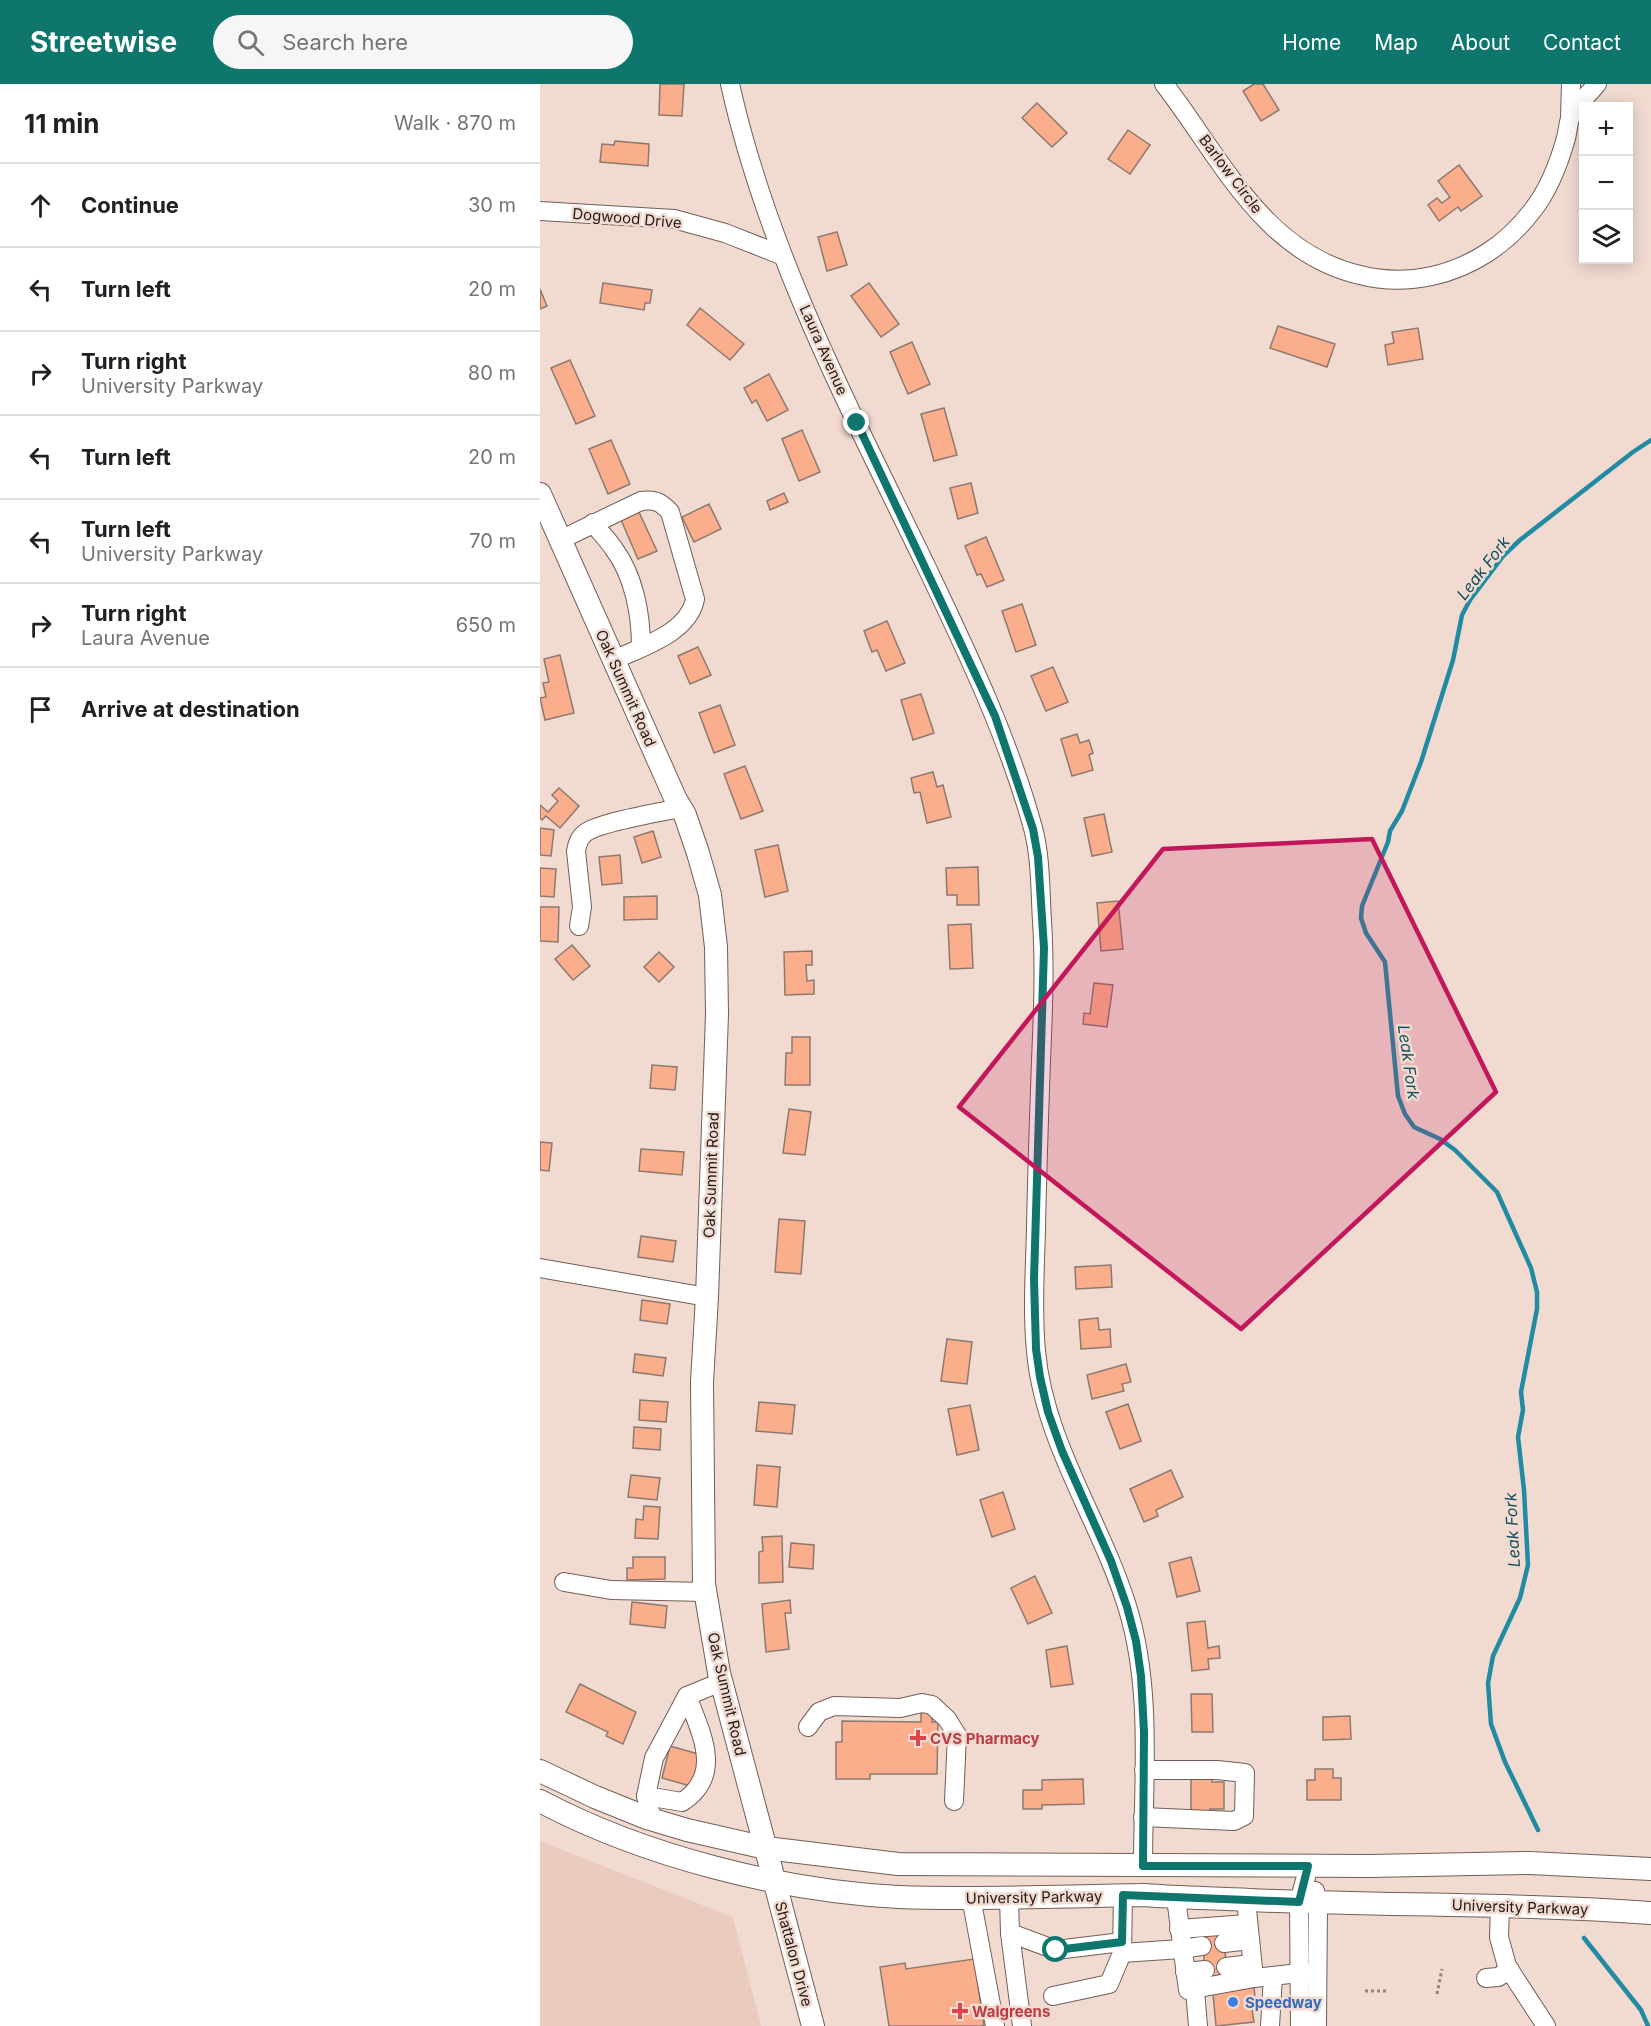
<!DOCTYPE html>
<html lang="en">
<head>
<meta charset="utf-8">
<style>
	:root { --surface:#fff; --page:#f6f6f6; --text:#202124; --muted:#757577; --line:#e0e0e0; --accent:#0f766e }
	body { margin:0; font-family:Inter,sans-serif; background:var(--page); color:var(--text) }
	.controls { position:absolute; right:18px; top:18px; display:grid; overflow:hidden; border-radius:0px; box-shadow:0 3px 15px #0003 }
	.controls button { width:54px; height:54px; display:grid; place-items:center; padding:0; border:0; border-bottom:2px solid var(--line); background:var(--surface); color:var(--text); font:30px sans-serif }
	.stop { position:absolute; width:18px; height:18px; margin:-14px; border:4px solid #0f766e; border-radius:50%; background:#fff }
	.stop.end { background:#0f766e; border-color:#fff; box-shadow:0 2px 6px #0008 }
	.list { margin:0; padding:0; list-style:none }
	h2 { display:flex; justify-content:space-between; align-items:center; height:78px; margin:0; padding:0 24px; font-size:26px }
	h2 small { font-size:20px; font-weight:400; color:var(--muted) }
	.list li { display:grid; grid-template-columns:39px 1fr auto; gap:18px; align-items:center; box-sizing:border-box; height:84px; padding:0 24px; border-top:2px solid var(--line) }
	.list b { display:block; font-size:22px; white-space:nowrap }
	.list p { margin:0; font-size:20px; white-space:nowrap; color:var(--muted) }
	.list em { font-size:20px; font-style:normal; color:var(--muted) }
	.icon { flex:none; width:33px; height:33px; fill:none; stroke:currentColor; stroke-width:2; stroke-linecap:round; stroke-linejoin:round }
	.map { position:relative; flex:none; width:1111px; height:1942px; overflow:hidden }
	header { display:flex; align-items:center; gap:36px; box-sizing:border-box; height:84px; padding:0 30px; background:var(--accent); color:#fff }
	header strong { font-size:28px }
	nav { display:flex; gap:33px; margin-inline-start:auto; font-size:21px }
	.search { width:420px; height:54px; background:var(--page); display:flex; align-items:center; gap:15px; box-sizing:border-box; padding:0 21px; border-radius:33px; color:var(--muted); font-size:22px }
	main { display:flex }
	aside { flex:1; background:var(--surface) }
	.map>svg:first-child { display:block }
</style>
</head>
<body>
<header>
<strong>Streetwise</strong>
<div class="search"><svg class="icon" aria-label="search" viewBox="0 0 24 24"><circle cx="10" cy="10" r="6"/><path d="M15 15l6 6"/></svg>Search here</div>
<nav><a>Home</a><a>Map</a><a>About</a><a>Contact</a></nav>
</header>
<main>
<aside>
<h2>11 min<small>Walk · 870 m</small></h2>
<ul class="list">
<li><svg class="icon" aria-label="ahead" viewBox="0 0 24 24"><path d="M12 20V5M6 11l6-6 6 6"/></svg><div><b>Continue</b></div><em>30 m</em></li>
<li><svg class="icon" aria-label="left" viewBox="0 0 24 24"><path d="M17 20v-9H6M10 6l-5 5 5 5"/></svg><div><b>Turn left</b></div><em>20 m</em></li>
<li><svg class="icon" aria-label="right" viewBox="0 0 24 24"><path d="M7 20v-9h11M14 6l5 5-5 5"/></svg><div><b>Turn right</b><p>University Parkway</p></div><em>80 m</em></li>
<li><svg class="icon" aria-label="left" viewBox="0 0 24 24"><path d="M17 20v-9H6M10 6l-5 5 5 5"/></svg><div><b>Turn left</b></div><em>20 m</em></li>
<li><svg class="icon" aria-label="left" viewBox="0 0 24 24"><path d="M17 20v-9H6M10 6l-5 5 5 5"/></svg><div><b>Turn left</b><p>University Parkway</p></div><em>70 m</em></li>
<li><svg class="icon" aria-label="right" viewBox="0 0 24 24"><path d="M7 20v-9h11M14 6l5 5-5 5"/></svg><div><b>Turn right</b><p>Laura Avenue</p></div><em>650 m</em></li>
<li><svg class="icon" aria-label="arrive" viewBox="0 0 24 24"><path d="M6 21V4h12l-3 4 3 4H6"/></svg><div><b>Arrive at destination</b></div></li>
</ul>
</aside>
<div class="map">
<svg width="1111" height="1942" viewBox="0 0 1111 1942">
	<rect width="100%" height="100%" fill="#f1dbd1"/>
	<!-- built -->
	<polygon fill="#eaccbf" points="0,1757 193,1833 221,1942 0,1942"/>
	<g fill="none" stroke-linecap="round" stroke-linejoin="round">
		<!-- stream -->
		<g stroke="#208ba2" stroke-width="4.5">
			<polyline points="998,1746 965,1678 951,1640 948,1599 953,1572 980,1514 988,1481 984,1406 978,1353 983,1326 981,1308 997,1225 997,1208 991,1184 957,1108 915,1066 900,1055 874,1043 865,1030 858,1012 845,878 826,849 821,834 822,822 848,758 850,747 862,727 881,678 913,576 922,531 930,516 964,471 980,456 1093,368 1111,356"/>
			<polyline points="1044,1854 1101,1926 1108,1942"/>
		</g>
	</g>
	<!-- building -->
	<g fill="#fbae8c" stroke="#8d7970" stroke-width="1.5">
		<polygon points="120,0 144,0 142,32 119,31"/>
		<polygon points="714,0 723,0 739,26 721,37 703,7"/>
		<polygon points="497,19 527,49 512,63 482,34"/>
		<polygon points="588,46 610,61 590,90 568,75"/>
		<polygon points="75,57 109,60 108,82 60,78 62,60 74,61"/>
		<polygon points="919,81 942,112 921,127 918,123 899,137 888,121 897,114 902,119 910,113 898,97"/>
		<polygon points="297,148 307,181 287,187 278,153"/>
		<polygon points="63,199 112,206 110,219 105,219 104,226 60,219"/>
		<polygon points="329,199 359,240 341,253 311,212"/>
		<polygon points="0,205 7,222 0,225"/>
		<polygon points="160,224 204,260 190,276 147,241"/>
		<polygon points="738,242 795,260 787,283 730,264"/>
		<polygon points="878,244 883,275 848,281 845,261 854,259 852,248"/>
		<polygon points="372,258 390,300 368,310 350,268"/>
		<polygon points="30,276 55,332 36,340 11,284"/>
		<polygon points="229,290 248,326 227,337 216,316 212,319 204,304"/>
		<polygon points="404,324 417,371 394,377 381,330"/>
		<polygon points="262,346 280,388 259,397 242,355"/>
		<polygon points="71,356 90,400 68,410 49,365"/>
		<polygon points="431,399 438,429 418,435 410,404"/>
		<polygon points="244,409 248,418 230,426 227,417"/>
		<polygon points="169,420 181,445 154,458 142,433"/>
		<polygon points="99,428 117,467 98,475 81,436"/>
		<polygon points="446,453 464,496 447,503 441,490 437,491 425,462"/>
		<polygon points="482,520 496,561 476,568 462,527"/>
		<polygon points="347,537 365,579 346,587 337,566 332,568 324,547"/>
		<polygon points="158,563 171,591 150,600 138,572"/>
		<polygon points="20,571 34,629 5,636 0,614 6,613 3,599 9,598 4,575"/>
		<polygon points="513,583 528,618 506,627 491,592"/>
		<polygon points="381,610 394,649 373,656 361,616"/>
		<polygon points="180,621 195,661 174,669 159,629"/>
		<polygon points="537,650 540,659 549,656 553,669 549,671 553,686 532,692 521,655"/>
		<polygon points="205,682 223,727 201,735 184,690"/>
		<polygon points="393,688 397,703 403,701 411,733 387,739 380,708 374,709 371,694"/>
		<polygon points="19,704 39,722 20,744 6,732 2,736 0,734 0,721 8,728 18,717 12,711"/>
		<polygon points="564,730 572,768 552,772 544,734"/>
		<polygon points="0,744 14,746 11,772 0,771"/>
		<polygon points="113,747 121,773 102,779 94,753"/>
		<polygon points="238,761 248,807 225,813 215,766"/>
		<polygon points="80,771 82,799 62,801 59,773"/>
		<polygon points="438,783 439,821 417,821 417,811 407,811 406,784"/>
		<polygon points="0,784 16,785 14,813 0,812"/>
		<polygon points="117,812 117,835 84,836 84,813"/>
		<polygon points="578,817 583,865 561,867 557,819"/>
		<polygon points="0,823 19,823 18,858 0,857"/>
		<polygon points="431,840 433,884 410,885 408,841"/>
		<polygon points="32,861 50,882 33,896 15,875"/>
		<polygon points="272,867 272,881 266,881 267,897 274,896 274,910 245,911 244,868"/>
		<polygon points="119,868 134,883 119,898 104,883"/>
		<polygon points="554,899 573,901 567,943 543,940 544,929 550,930"/>
		<polygon points="252,953 270,953 270,1001 245,1001 246,969 252,969"/>
		<polygon points="112,981 137,983 135,1006 110,1004"/>
		<polygon points="249,1025 271,1028 265,1071 243,1069"/>
		<polygon points="0,1058 12,1059 9,1087 0,1086"/>
		<polygon points="101,1065 144,1068 142,1091 99,1087"/>
		<polygon points="239,1135 265,1137 261,1190 235,1188"/>
		<polygon points="101,1152 136,1157 133,1178 98,1173"/>
		<polygon points="571,1181 572,1203 536,1205 535,1183"/>
		<polygon points="102,1216 130,1220 127,1240 100,1236"/>
		<polygon points="558,1234 559,1246 570,1245 571,1263 541,1265 539,1236"/>
		<polygon points="407,1255 432,1258 427,1300 401,1297"/>
		<polygon points="95,1270 126,1274 123,1292 93,1288"/>
		<polygon points="586,1280 591,1298 582,1300 584,1307 552,1315 547,1291"/>
		<polygon points="100,1316 128,1318 126,1338 99,1336"/>
		<polygon points="219,1318 255,1321 252,1350 216,1347"/>
		<polygon points="588,1320 601,1357 580,1365 566,1328"/>
		<polygon points="430,1321 439,1366 417,1371 408,1325"/>
		<polygon points="94,1343 121,1345 120,1366 93,1364"/>
		<polygon points="217,1381 240,1383 237,1423 214,1421"/>
		<polygon points="631,1386 643,1413 616,1426 618,1432 604,1438 590,1405"/>
		<polygon points="91,1391 120,1394 117,1416 88,1413"/>
		<polygon points="463,1408 475,1445 452,1453 440,1416"/>
		<polygon points="104,1422 120,1423 118,1455 95,1454 96,1435 103,1436"/>
		<polygon points="242,1452 243,1498 219,1499 219,1468 223,1467 222,1453"/>
		<polygon points="251,1459 274,1461 273,1485 249,1483"/>
		<polygon points="93,1473 125,1473 125,1495 87,1496 87,1484 93,1484"/>
		<polygon points="651,1473 660,1507 637,1513 629,1479"/>
		<polygon points="495,1492 512,1529 488,1540 471,1504"/>
		<polygon points="250,1516 251,1529 245,1529 249,1565 226,1568 222,1520"/>
		<polygon points="92,1518 127,1522 125,1544 90,1540"/>
		<polygon points="665,1537 668,1564 679,1562 680,1574 668,1575 669,1585 652,1587 647,1539"/>
		<polygon points="527,1562 533,1600 511,1603 506,1566"/>
		<polygon points="40,1600 96,1628 83,1660 66,1652 68,1648 26,1628"/>
		<polygon points="651,1610 672,1610 673,1648 652,1648"/>
		<polygon points="381,1624 392,1624 392,1638 398,1638 397,1690 330,1690 330,1695 296,1695 296,1658 302,1658 302,1637 381,1638"/>
		<polygon points="810,1632 811,1655 783,1656 783,1633"/>
		<polygon points="130,1662 162,1671 154,1703 122,1694"/>
		<polygon points="775,1685 793,1685 793,1694 801,1694 801,1716 767,1716 767,1696 775,1696"/>
		<polygon points="651,1689 673,1690 672,1698 684,1698 684,1725 670,1725 670,1731 651,1730"/>
		<polygon points="543,1695 544,1720 502,1721 502,1725 483,1725 483,1706 502,1706 502,1696"/>
		<polygon points="683,1844 688,1900 666,1902 662,1846"/>
		<polygon points="434,1875 444,1942 349,1942 340,1883 365,1879 366,1885"/>
		<polygon points="714,1903 716,1924 712,1925 714,1938 676,1942 673,1910"/>
	</g>
	<g fill="none" stroke-linecap="round" stroke-linejoin="round">
		<defs>
			<g id="minor">
				<path d="M190,0C228,171 311,327 387,484C427,568 468,653 493,744C501,774 500,806 502,837C505,883 503,930 501,977C499,1033 497,1089 496,1145C495,1185 492,1227 496,1267C504,1358 560,1436 587,1522C613,1605 603,1696 603,1782"/>
				<path d="M624,0C680,72 723,169 820,191C843,197 868,197 892,192C932,183 967,160 992,127C1009,106 1019,79 1026,54C1028,47 1028,38 1031,32C1037,20 1049,10 1057,0"/>
				<polyline points="1030,32 1031,0"/>
				<polyline points="0,127 134,135 185,149 241,171"/>
				<path d="M53,439C60,448 68,456 74,465C94,492 101,530 101,563"/>
				<path d="M20,456L101,417C115,415 121,418 130,428L155,515C149,549 101,563 74,576"/>
				<path d="M39,842L42,823L36,767C37,761 39,754 44,750C55,739 121,728 140,724"/>
				<polyline points="0,1184 167,1213"/>
				<polyline points="24,1498 71,1506 166,1508"/>
				<polyline points="268,1643 279,1628 294,1622 360,1624 382,1619 392,1621 407,1635 417,1651 414,1717"/>
				<path d="M106,1712L142,1718C184,1691 161,1649 147,1612"/>
				<polyline points="603,1733 694,1737 704,1732 705,1689 677,1686 604,1686"/>
				<polyline points="112,1735 106,1712 114,1674 147,1612 181,1598"/>
				<polyline points="775,1807 778,1818 777,1942"/>
				<polyline points="431,1813 455,1942"/>
				<polyline points="469,1813 470,1849 516,1866 582,1858"/>
				<polyline points="636,1814 648,1906 714,1894 706,1816"/>
				<polyline points="960,1822 959,1853 967,1882 1006,1942"/>
				<polyline points="639,1845 708,1840"/>
				<polyline points="470,1849 482,1942"/>
				<polyline points="684,1859 710,1856"/>
				<polyline points="582,1869 641,1865 662,1862"/>
				<polyline points="686,1883 712,1880"/>
				<polyline points="645,1888 665,1886"/>
				<polyline points="714,1894 759,1889 772,1890"/>
				<polyline points="946,1894 958,1893 970,1886"/>
				<polyline points="655,1906 658,1942"/>
				<polyline points="513,1912 569,1900 582,1869 583,1811"/>
				<polyline points="730,1942 733,1892"/>
				<polyline points="760,1942 759,1818 769,1782"/>
			</g>
			<g id="major">
				<polyline points="0,410 136,716 145,731 158,769 170,811 176,863 177,930 167,1213 162,1298 164,1500 179,1589 273,1942"/>
				<polyline points="0,1687 55,1713 107,1734 147,1746 226,1764 358,1780 829,1782 990,1779 1111,1785"/>
				<path d="M0,1717C104,1772 241,1807 359,1813C440,1816 523,1812 605,1811C640,1814 675,1814 710,1816C843,1822 977,1819 1111,1829"/>
			</g>
		</defs>
		<!-- minor casing -->
		<use href="#minor" stroke="#715e56" stroke-width="20"/>
		<!-- major casing -->
		<use href="#major" stroke="#715e56" stroke-width="24"/>
		<!-- path -->
		<g stroke="#93837d" stroke-width="3" stroke-dasharray="3 3" stroke-linecap="butt">
			<polyline points="825,1907 848,1907"/>
			<polyline points="897,1910 902,1885"/>
		</g>
		<!-- minor -->
		<use href="#minor" stroke="#fff" stroke-width="18"/>
		<!-- major -->
		<use href="#major" stroke="#fff" stroke-width="22"/>
	</g>
	<g fill="none" stroke-linecap="round" stroke-linejoin="round">
		<!-- route -->
		<polyline stroke="#0f766e" stroke-width="8" points="317,339 455,632 493,745 498,773 504,864 494,1195 496,1265 500,1293 508,1328 522,1367 571,1477 587,1523 596,1557 601,1592 604,1648 603,1782 768,1782 759,1818 583,1811 582,1858 516,1866"/>
	</g>
	<!-- marked area -->
	<path fill="#c2185b" fill-opacity="0.2" stroke="#c2185b" stroke-width="4.5" stroke-linejoin="round" d="M832,755L956,1008L701,1245L419,1023L623,765Z"/>
	<!-- markers -->
	<g fill="#e0444e" stroke="#f1dbd1" stroke-width="2">
		<path d="M375 1645h6v6h6v6h-6v6h-6v-6h-6v-6h6z"/>
		<path d="M417 1918h6v6h6v6h-6v6h-6v-6h-6v-6h6z"/>
	</g>
	<circle fill="#3f7fe0" stroke="#f1dbd1" stroke-width="2" cx="693" cy="1918" r="6"/>
	<g text-anchor="middle" dominant-baseline="central" stroke-width="5" stroke-linejoin="round" paint-order="stroke">
		<!-- street labels -->
		<g font-size="15" fill="#221a17" stroke="#f1dbd1">
			<text transform="translate(691 90) rotate(53)">Barlow Circle</text>
			<text transform="translate(87 134) rotate(5)">Dogwood Drive</text>
			<text transform="translate(284 266) rotate(66)">Laura Avenue</text>
			<text transform="translate(86 604) rotate(66)">Oak Summit Road</text>
			<text transform="translate(171 1091) rotate(-88)">Oak Summit Road</text>
			<text transform="translate(187 1610) rotate(77)">Oak Summit Road</text>
			<text transform="translate(494 1813) rotate(-1)">University Parkway</text>
			<text transform="translate(980 1823) rotate(2)">University Parkway</text>
			<text transform="translate(254 1870) rotate(75)">Shattalon Drive</text>
		</g>
		<!-- health labels -->
		<g font-size="15" font-weight="bold" fill="#be3a42" stroke="#f1dbd1" text-anchor="start">
			<text x="390" y="1654">CVS Pharmacy</text>
			<text x="432" y="1927">Walgreens</text>
		</g>
		<!-- shop labels -->
		<g font-size="15" font-weight="bold" fill="#366cbe" stroke="#f1dbd1" text-anchor="start">
			<text x="705" y="1918">Speedway</text>
		</g>
		<!-- water labels -->
		<g font-size="16" font-style="italic" fill="#134f5d" stroke="#f1dbd1">
			<text transform="translate(943 484) rotate(-52)">Leak Fork</text>
			<text transform="translate(869 978) rotate(82)">Leak Fork</text>
			<text transform="translate(972 1446) rotate(-93)">Leak Fork</text>
		</g>
	</g>
</svg>
<div class="controls">
<button>+</button>
<button>−</button>
<button><svg class="icon" aria-label="layers" viewBox="0 0 24 24"><path d="M12 4l9 5-9 5-9-5zM3 14l9 5 9-5"/></svg></button>
</div>
<div class="stop" style="left:516px;top:1866px"></div>
<div class="stop end" style="left:317px;top:339px"></div>
</div>
</main>
</body>
</html>
